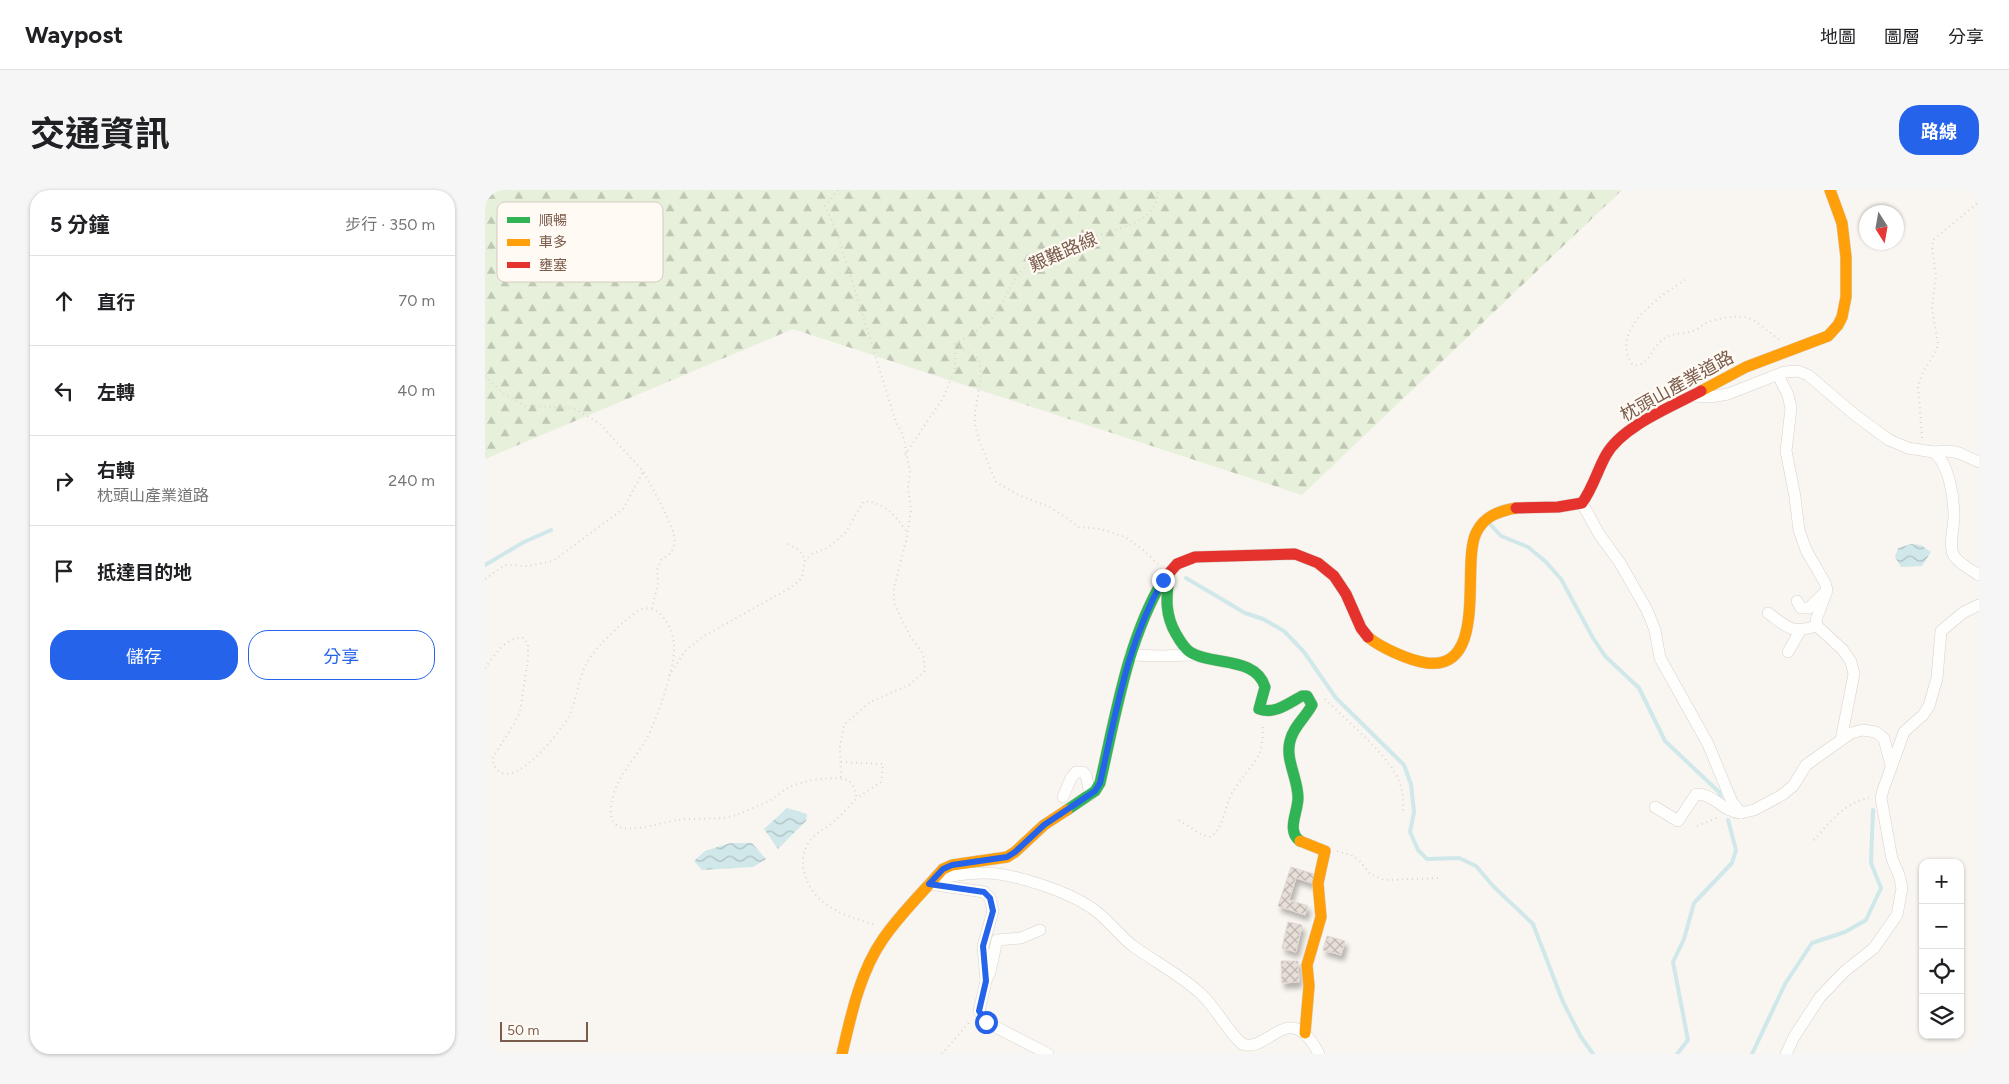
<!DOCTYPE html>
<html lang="zh-TW">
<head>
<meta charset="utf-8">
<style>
	:root { --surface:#fff; --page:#f6f6f6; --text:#202124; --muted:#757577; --line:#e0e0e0; --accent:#2563eb }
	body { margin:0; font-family:Figtree,"Noto Sans TC",sans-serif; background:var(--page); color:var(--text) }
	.controls { position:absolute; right:15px; bottom:15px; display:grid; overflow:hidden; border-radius:10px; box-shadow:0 1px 4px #0004 }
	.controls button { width:45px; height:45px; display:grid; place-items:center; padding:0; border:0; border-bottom:1px solid var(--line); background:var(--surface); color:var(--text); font:25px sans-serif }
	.compass { position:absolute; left:1374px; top:15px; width:45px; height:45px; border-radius:50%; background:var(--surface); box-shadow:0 1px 4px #0004; rotate:169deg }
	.scale { position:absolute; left:15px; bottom:12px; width:88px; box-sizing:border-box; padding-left:5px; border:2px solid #7a5c4d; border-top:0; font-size:14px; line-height:18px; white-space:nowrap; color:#7a5c4d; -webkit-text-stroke:4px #fffaf3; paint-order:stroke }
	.stop { position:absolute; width:15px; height:15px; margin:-11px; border:4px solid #2563eb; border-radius:50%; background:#fff }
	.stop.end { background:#2563eb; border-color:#fff; box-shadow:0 1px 5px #0008 }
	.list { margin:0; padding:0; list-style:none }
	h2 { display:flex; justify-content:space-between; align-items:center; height:65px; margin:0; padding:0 20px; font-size:21px }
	h2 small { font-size:16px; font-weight:400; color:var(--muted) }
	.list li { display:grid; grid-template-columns:32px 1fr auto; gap:15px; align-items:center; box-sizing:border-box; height:90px; padding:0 20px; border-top:1px solid var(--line) }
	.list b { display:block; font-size:19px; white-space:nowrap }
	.list p { margin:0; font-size:16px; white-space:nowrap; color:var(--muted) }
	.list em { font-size:16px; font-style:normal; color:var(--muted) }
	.actions { display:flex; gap:10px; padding:15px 20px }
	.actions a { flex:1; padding:11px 0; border:1px solid var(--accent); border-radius:20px; text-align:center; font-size:18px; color:var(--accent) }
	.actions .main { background:var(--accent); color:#fff }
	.icon { flex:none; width:28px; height:28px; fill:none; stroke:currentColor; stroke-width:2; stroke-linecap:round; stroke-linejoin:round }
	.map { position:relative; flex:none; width:1494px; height:864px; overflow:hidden; border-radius:20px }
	header { display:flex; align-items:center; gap:30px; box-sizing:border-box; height:70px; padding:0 25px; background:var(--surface); border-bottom:1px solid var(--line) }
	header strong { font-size:24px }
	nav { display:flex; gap:28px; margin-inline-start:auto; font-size:18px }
	.intro { display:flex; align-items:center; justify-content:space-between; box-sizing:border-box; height:120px; padding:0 30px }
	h1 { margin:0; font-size:35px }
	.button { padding:12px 22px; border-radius:20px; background:var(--accent); color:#fff; font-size:18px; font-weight:700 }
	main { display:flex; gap:30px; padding:0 30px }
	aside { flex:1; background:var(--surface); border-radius:20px; box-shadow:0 1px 4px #0004 }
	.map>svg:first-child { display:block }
</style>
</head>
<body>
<header>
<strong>Waypost</strong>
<nav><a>地圖</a><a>圖層</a><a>分享</a></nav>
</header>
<div class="intro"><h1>交通資訊</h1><a class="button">路線</a></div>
<main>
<aside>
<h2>5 分鐘<small>步行 · 350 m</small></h2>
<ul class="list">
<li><svg class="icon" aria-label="ahead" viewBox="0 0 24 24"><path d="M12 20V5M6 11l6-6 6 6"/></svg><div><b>直行</b></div><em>70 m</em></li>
<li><svg class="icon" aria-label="left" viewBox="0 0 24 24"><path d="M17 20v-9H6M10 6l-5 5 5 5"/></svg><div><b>左轉</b></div><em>40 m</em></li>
<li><svg class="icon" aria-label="right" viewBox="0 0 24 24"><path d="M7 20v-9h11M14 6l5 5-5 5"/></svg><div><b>右轉</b><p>枕頭山產業道路</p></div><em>240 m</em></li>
<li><svg class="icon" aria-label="arrive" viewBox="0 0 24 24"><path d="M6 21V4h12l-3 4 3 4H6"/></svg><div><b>抵達目的地</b></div></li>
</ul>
<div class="actions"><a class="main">儲存</a><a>分享</a></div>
</aside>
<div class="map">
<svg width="1494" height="864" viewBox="0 0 1494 864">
	<defs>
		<pattern id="forest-firs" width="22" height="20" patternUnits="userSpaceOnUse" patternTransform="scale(1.25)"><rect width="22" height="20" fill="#e7f0db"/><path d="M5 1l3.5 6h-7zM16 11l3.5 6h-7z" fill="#c0c6b4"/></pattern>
		<pattern id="water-waves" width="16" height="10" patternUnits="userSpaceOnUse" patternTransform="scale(1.25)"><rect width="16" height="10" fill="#d0e8ea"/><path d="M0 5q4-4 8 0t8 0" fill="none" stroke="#aebfc0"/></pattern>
		<pattern id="building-cross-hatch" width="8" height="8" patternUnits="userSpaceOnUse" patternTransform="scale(1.25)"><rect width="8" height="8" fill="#e6ded7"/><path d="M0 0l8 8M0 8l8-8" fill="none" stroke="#bfb7b1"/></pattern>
		<filter id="shadow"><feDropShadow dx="3" dy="5.5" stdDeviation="2.5" flood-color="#0004"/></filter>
	</defs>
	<rect width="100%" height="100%" fill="#f9f5f0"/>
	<!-- forest -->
	<polygon fill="url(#forest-firs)" points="0,0 1137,0 817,305 308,139 0,269"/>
	<!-- water -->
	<g fill="url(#water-waves)">
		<polygon points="1426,354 1436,355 1446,362 1437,376 1416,377 1410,367 1413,358"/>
		<polygon points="302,618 322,624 321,631 293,659 279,639"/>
		<polygon points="245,653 267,653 281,669 268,677 217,680 209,671 220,661"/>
	</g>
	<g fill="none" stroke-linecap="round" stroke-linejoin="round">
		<!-- stream -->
		<g stroke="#d0e8ea" stroke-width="4">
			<polyline points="1005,334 1016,346 1043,357 1061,372 1076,389 1108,448 1120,466 1154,498 1180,551 1234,602 1237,612"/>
			<polyline points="0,375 39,352 66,340"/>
			<polyline points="701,388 760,423 778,429 799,441 819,462 851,508 919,575 926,594 929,622 925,642 933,660 942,669 974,668 991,676 1008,696 1048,734 1078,812 1096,847 1108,864"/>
			<polyline points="1192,864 1203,850 1188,772 1199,749 1209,713 1247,673 1251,660 1243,630"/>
			<polyline points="1267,864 1300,794 1327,753 1360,742 1381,730 1396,698 1386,673 1388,620"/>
		</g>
	</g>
	<!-- building -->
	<g fill="url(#building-cross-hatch)" stroke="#e2d8d2" filter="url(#shadow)">
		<polygon points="806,677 832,685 830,694 811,688 804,710 823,716 820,725 793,716"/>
		<polygon points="803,732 817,735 811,762 797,758"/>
		<polygon points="842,746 860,751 856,765 838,760"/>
		<polygon points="796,771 813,771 814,792 797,793"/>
	</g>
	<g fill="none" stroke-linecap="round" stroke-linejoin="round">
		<defs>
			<g id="street">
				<polyline points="1293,185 1303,205 1306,218 1301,261 1310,307 1314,340 1321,360 1340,393 1342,400 1331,430 1332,436 1358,460 1366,472 1369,484 1356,550"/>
				<polyline points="1208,206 1226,207 1243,204 1299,182 1313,181 1323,185 1370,225 1404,250 1423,258 1448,262 1464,261 1474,263 1494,272"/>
				<path d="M1448,262C1464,272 1469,308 1469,327C1469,338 1463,356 1469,366C1475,374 1486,380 1494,385"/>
				<polyline points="1097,313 1114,344 1135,373 1162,420 1170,440 1175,468 1223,554 1247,612 1256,623 1269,620 1297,605 1308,596 1321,575 1366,543 1378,540 1391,542 1399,549 1406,575"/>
				<polyline points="1312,411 1316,418 1324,418 1339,403"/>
				<path d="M1283,423C1304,438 1305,444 1332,436"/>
				<polyline points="1303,462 1315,441"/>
				<polyline points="645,465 676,466 708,465"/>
				<polyline points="578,607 586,588 591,582 598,582 601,585 605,605"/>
				<path d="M1170,617L1193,631L1211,604C1230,604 1236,621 1256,623"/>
				<path d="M450,688C466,686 482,683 499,683C529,683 589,703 612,722C625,732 635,746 648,756C670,772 696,785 716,804C732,819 741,839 757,854C784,864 804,806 834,864"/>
				<polyline points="444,694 499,702 505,708 508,721 498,756 501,791 494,821 501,832 563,864"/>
				<polyline points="501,790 505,782 512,750 536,748 555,740"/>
				<polyline points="1301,864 1309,847 1335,807 1360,781 1389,758 1412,725 1417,698 1414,685 1407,669 1396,608 1398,600 1419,542 1438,525 1444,516 1452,488 1456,441 1479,422 1494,415"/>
			</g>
			<g id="fast">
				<path d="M684,387C681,408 680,425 691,444C695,451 699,458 705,462C727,476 771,466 780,497L774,519C789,525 804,513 817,506H822L827,515C820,528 808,537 805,551C800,570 813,588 813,608C813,622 801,641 815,651"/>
				<path d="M582,620L610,601L615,593C631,524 642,451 678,390"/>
			</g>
			<g id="slow">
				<polyline points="1216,201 1261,177 1343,146 1353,135 1357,127 1361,107 1361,67 1357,33 1345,0"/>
				<path d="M883,447C896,458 926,471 942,473C1004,480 976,375 991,343C999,326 1014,321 1031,318"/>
				<polyline points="815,651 840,661 833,693 836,727 822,775 824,796 820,843"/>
				<path d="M357,864C366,825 375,782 398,749C415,724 438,702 458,679L467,675L522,667L530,662L559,635L582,620"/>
			</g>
			<g id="jam">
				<path d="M1031,318L1073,317L1097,313C1108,298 1112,281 1121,265C1137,236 1188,216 1216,201"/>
				<polyline points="678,390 692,374 710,367 810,364 833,373 849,386 861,404 876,438 883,447"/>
			</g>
		</defs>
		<!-- street casing -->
		<use href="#street" stroke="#d7d1cb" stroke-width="12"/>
		<!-- fast casing -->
		<use href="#fast" stroke="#d9d2cb" stroke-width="12"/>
		<!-- slow casing -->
		<use href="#slow" stroke="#d9d2cb" stroke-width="12"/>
		<!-- jam casing -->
		<use href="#jam" stroke="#d9d2cb" stroke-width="12"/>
		<!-- path -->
		<g stroke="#dcd5d0" stroke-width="2" stroke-dasharray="1 4" stroke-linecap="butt">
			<polyline points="353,0 340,16 351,40 411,232 418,245 425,282 423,298 426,320 422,347 409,398 409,413 425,446 438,464 440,481 424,495 385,512 359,535 355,557 356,588"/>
			<path d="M1200,90C1176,105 1122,142 1148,175C1162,178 1166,160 1175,152C1185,142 1196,145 1208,141C1213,140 1216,135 1221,133C1232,129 1251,124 1263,128C1275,132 1284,143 1295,150"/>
			<polyline points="470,154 494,169 496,188 490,223 490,235 495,253 511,292 534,305 567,318 594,337 616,339 640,347 656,358 673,374"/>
			<polyline points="0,186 19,204 40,216 88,218 114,233 158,281 177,316 188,340 190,353 186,363 176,370 172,380 173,394 167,418"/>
			<polyline points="1437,248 1433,195 1438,182 1451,161 1453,154 1447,119 1451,86 1447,58 1448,50 1494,12"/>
			<path d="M420,265L458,208L470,180V154C481,147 495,140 505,130C522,114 523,89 544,74C553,68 567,68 577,64C585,60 592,54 600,50C626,38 672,37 673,0"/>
			<polyline points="303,354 314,360 320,370"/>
			<polyline points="0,389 20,375 43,376 68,371 138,319 158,282"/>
			<path d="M0,478C10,465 21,446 39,448L43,455V469L35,522L29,534L7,569C19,614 75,543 84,526C92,509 93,489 102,472C111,457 138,431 153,421C164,415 172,420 179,428C185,436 189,447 189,457C190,477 172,529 162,548C152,566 135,583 129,603C112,659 166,633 194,630C212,627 233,631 251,625C262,621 275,615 286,610C292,606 298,600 305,597C316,591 353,584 364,591C369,595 370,602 372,608C365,615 358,623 351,630C343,637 330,643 324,652C309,674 324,705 345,717C359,726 375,730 391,735"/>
			<path d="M184,486L200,461L219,446L305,398L317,388L320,370L327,364L344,357L360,343L379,311C403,314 408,324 422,342"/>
			<path d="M840,509C860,529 896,559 910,583C918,596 919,610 918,624"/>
			<polyline points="356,572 398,574 396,592 372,608"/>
			<path d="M694,630L717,645L726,647C739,636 739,620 746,605C754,590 769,576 775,562C778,553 778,544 778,535"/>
			<polyline points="1212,636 1234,627"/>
			<path d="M1329,650C1344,633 1360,612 1384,608"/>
			<polyline points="852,661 866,665 874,670 885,684 899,690 956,688"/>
			<polyline points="457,864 486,830"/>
		</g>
		<!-- street -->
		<use href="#street" stroke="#fefefd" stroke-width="11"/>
		<!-- fast -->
		<use href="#fast" stroke="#30b455" stroke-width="11"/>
		<!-- slow -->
		<use href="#slow" stroke="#ff9f0a" stroke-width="11"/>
		<!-- jam -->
		<use href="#jam" stroke="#e5322d" stroke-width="11"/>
	</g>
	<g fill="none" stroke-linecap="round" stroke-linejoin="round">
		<!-- route -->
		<path stroke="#2563eb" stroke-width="6" d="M501,832L494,821L501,791L498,756L508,721L505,708L499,702L444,694L458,679L467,675L522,667L530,662L559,635L610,601L615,593C631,523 642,453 678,390"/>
	</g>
	<g text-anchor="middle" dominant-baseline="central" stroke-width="4.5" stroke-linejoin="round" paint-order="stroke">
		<!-- street labels -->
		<g font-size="18" fill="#7a5c4d" stroke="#fffaf3">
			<text transform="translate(578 62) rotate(-24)">艱難路線</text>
			<text transform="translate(1192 196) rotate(-29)">枕頭山產業道路</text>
		</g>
	</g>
	<!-- legend -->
	<rect x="12" y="12" width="166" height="80" rx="8" fill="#fffaf3" stroke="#d7cbc1" stroke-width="1"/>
	<rect x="22" y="27" width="23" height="6" fill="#30b455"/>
	<rect x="22" y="49" width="23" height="7" fill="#ff9f0a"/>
	<rect x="22" y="72" width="23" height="6" fill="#e5322d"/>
	<g font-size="14" fill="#7a5c4d">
		<text x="54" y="35">順暢</text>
		<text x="54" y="57">車多</text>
		<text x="54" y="80">壅塞</text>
	</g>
</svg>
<div class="controls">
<button>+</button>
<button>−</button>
<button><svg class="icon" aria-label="locate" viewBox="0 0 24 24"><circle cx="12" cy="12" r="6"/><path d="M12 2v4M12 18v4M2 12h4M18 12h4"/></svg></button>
<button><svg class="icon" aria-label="layers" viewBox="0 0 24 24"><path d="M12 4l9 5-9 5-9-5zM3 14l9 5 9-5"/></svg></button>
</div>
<svg class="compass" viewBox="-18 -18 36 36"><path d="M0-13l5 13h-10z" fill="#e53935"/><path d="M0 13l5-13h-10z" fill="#757577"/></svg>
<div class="scale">50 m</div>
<div class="stop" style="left:501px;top:832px"></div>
<div class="stop end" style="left:678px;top:390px"></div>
</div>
</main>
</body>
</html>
